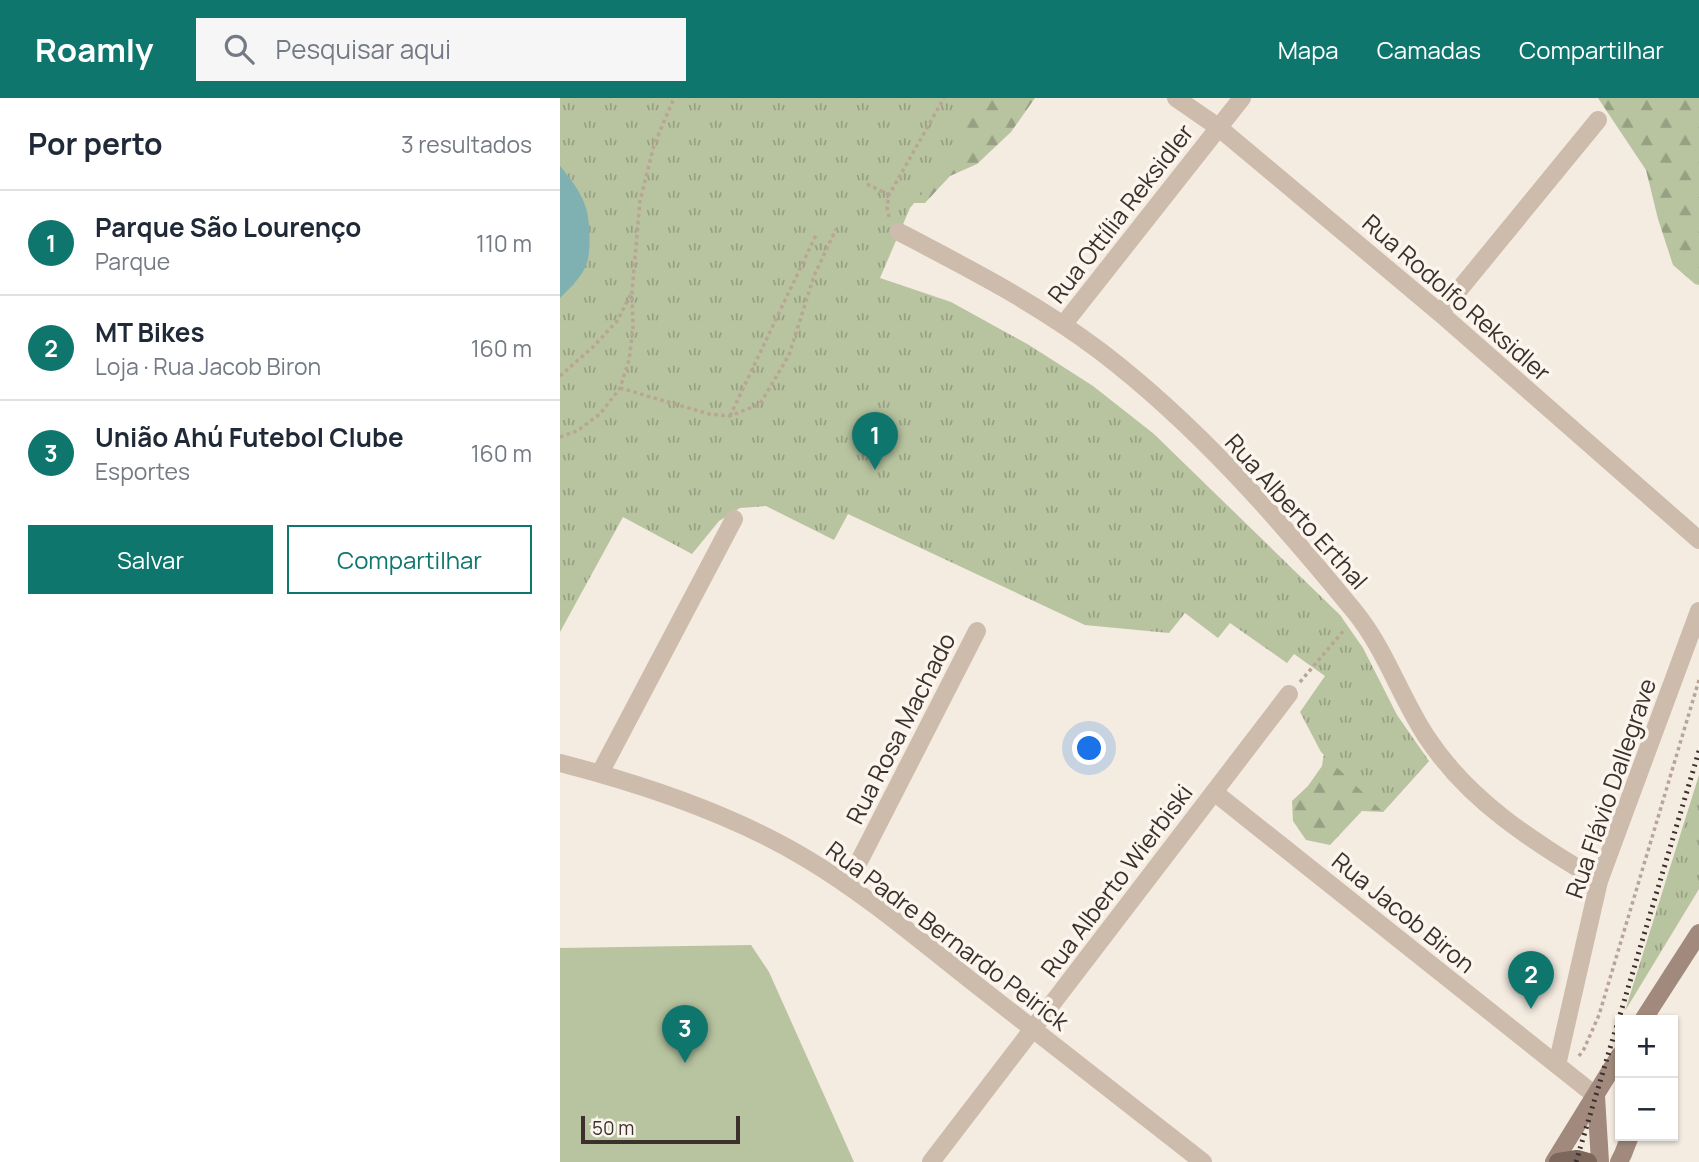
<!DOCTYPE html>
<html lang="pt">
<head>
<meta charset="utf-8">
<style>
	:root { --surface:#fff; --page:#f6f6f7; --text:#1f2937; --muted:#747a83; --line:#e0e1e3; --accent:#0f766e }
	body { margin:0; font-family:Manrope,sans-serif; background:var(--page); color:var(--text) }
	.controls { position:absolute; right:21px; bottom:21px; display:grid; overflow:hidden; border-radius:0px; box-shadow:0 2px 5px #0004 }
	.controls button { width:63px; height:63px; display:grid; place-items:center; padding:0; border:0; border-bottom:2px solid var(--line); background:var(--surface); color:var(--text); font:35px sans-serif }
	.scale { position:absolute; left:21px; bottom:18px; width:159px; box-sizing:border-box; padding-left:7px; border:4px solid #3b302b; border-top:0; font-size:19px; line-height:24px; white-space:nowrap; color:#3b302b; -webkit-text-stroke:5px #fbf5ee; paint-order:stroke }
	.you { position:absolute; left:530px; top:651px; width:24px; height:24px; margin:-18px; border:5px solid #fff; border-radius:50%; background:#1a73e8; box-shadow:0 0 0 10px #1a73e833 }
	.badge { display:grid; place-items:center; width:46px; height:46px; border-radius:50%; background:var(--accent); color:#fff; font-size:23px; font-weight:700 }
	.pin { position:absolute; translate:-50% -58px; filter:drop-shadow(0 2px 4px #0008) }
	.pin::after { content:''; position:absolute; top:37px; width:24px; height:21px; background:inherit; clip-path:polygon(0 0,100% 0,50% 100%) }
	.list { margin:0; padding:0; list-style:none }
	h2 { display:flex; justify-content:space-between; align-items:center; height:91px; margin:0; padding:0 28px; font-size:30px }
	h2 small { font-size:23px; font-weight:400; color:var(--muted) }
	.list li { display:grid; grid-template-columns:46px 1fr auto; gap:21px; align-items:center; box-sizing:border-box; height:105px; padding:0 28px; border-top:2px solid var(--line) }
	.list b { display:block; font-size:26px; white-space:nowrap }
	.list p { margin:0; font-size:23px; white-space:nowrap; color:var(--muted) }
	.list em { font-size:23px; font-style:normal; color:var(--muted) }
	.actions { display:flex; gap:14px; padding:21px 28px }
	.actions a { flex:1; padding:16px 0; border:2px solid var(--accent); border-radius:0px; text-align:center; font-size:24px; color:var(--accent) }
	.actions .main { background:var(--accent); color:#fff }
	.icon { flex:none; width:38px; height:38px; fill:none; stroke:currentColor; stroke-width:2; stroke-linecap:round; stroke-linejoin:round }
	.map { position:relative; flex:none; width:1139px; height:1064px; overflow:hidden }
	header { display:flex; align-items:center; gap:42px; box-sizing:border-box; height:98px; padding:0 35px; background:var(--accent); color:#fff }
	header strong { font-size:33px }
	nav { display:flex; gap:38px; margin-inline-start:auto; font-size:24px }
	.search { width:490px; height:63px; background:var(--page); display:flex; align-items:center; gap:18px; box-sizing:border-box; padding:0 24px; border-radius:0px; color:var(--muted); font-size:26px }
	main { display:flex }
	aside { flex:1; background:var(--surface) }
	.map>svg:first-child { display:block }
</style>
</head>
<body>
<header>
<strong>Roamly</strong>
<div class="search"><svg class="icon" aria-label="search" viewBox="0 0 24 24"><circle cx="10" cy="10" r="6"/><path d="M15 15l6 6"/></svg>Pesquisar aqui</div>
<nav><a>Mapa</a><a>Camadas</a><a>Compartilhar</a></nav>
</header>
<main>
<aside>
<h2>Por perto<small>3 resultados</small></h2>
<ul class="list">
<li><span class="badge">1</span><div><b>Parque São Lourenço</b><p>Parque</p></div><em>110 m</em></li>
<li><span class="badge">2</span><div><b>MT Bikes</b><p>Loja · Rua Jacob Biron</p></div><em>160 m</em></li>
<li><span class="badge">3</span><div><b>União Ahú Futebol Clube</b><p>Esportes</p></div><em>160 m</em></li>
</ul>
<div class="actions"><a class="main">Salvar</a><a>Compartilhar</a></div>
</aside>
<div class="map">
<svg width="1139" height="1064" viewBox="0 0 1139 1064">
	<defs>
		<pattern id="forest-firs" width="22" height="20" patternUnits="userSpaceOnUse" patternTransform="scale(1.75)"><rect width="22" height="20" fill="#b8c4a0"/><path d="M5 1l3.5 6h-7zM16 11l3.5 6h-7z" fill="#97a083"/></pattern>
		<pattern id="park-tufts" width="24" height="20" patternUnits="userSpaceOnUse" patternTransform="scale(1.75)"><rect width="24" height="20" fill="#b8c4a0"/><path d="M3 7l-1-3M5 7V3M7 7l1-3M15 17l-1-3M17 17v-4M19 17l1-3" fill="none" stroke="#97a083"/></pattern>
	</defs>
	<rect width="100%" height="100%" fill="#f4ebe1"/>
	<!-- forest -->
	<g fill="url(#forest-firs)">
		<polygon points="309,0 475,0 451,34 417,66 390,78 365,105 349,105"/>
		<polygon points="1038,0 1139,0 1139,187 1135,186 1113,167 1098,121 1086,72"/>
		<polygon points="766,643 869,663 823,714 802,713 770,747 746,742 733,723 732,703 748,688 762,668"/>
	</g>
	<!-- park -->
	<g fill="url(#park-tufts)">
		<polygon points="0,0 406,0 393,26 412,36 350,110 320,180 391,204 469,247 533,288 594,336 780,517 803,550 837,617 869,663 823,714 761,654 740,614 765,578 734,556 727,565 670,525 658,540 625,515 609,535 525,527 288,416 274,442 206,408 180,410 159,423 132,456 63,419 0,534"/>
		<polygon points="1139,677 1139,791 1065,913"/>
	</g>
	<!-- garden -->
	<polygon fill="#b8c4a0" points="191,847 209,874 294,1064 0,1064 0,850"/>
	<!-- water -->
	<path fill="#7fb0b2" d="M0,68C10,80 21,94 26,110C30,123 31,152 27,165C22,179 10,190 0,200Z"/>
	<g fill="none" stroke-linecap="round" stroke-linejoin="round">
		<!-- path -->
		<g stroke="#b9a596" stroke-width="3.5" stroke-dasharray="3.5 3.5" stroke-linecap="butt">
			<polyline points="307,86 329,97"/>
			<polyline points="329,119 327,109 329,97 384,0"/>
			<polyline points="0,278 34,248 57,223 71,196"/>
			<polyline points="60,290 149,316 170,318 200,306 229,257 254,178 276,131"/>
			<polyline points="170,318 256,137"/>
			<polyline points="0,339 17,333 40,316 60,290 69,262 73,231 72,194 80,103 94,47 114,0"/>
			<polyline points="740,584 785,531"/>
			<polyline points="1019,958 1024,951 1039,917 1139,582"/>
		</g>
		<!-- street -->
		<g stroke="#cdbbac" stroke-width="18">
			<polyline points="616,0 658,29 880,215 1139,442"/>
			<path d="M339,134C408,170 478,206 540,253C637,327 718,420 795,514C825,551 840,598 866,638C909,704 973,743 1039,783"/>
			<polyline points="880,215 1038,22"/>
			<polyline points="503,227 682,0"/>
			<path d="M0,665C82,686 174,717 247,761C304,795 357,840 409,881C487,942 565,1003 643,1064"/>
			<polyline points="40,675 174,421"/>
			<polyline points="654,694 1036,998"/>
			<polyline points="287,787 417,533"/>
			<polyline points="997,967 1039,783 1139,513"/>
			<polyline points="371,1064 729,596"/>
		</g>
		<!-- secondary -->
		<g stroke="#a18a7d" stroke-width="18">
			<polyline points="1083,922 1139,835"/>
			<polyline points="1036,998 1040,1064"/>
			<polyline points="994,1064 1060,957"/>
			<polyline points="1059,1064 1063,1056 1070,1038"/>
		</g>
		<!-- primary -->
		<polyline stroke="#7d675c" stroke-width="18" points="998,1064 1017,1061 1028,1064"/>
		<!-- rail -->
		<polyline stroke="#3b302b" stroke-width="5" stroke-dasharray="2 5" stroke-linecap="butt" points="1016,1064 1139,653"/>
	</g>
	<g text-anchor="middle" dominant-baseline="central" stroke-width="7" stroke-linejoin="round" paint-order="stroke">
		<!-- street labels -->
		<g font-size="24" fill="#3b302b" stroke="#fbf5ee">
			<text transform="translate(560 115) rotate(-52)">Rua Ottília Reksidler</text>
			<text transform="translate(897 199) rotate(41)">Rua Rodolfo Reksidler</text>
			<text transform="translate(737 413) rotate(48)">Rua Alberto Erthal</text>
			<text transform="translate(340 630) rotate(-63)">Rua Rosa Machado</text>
			<text transform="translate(1050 690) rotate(-71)">Rua Flávio Dallegrave</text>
			<text transform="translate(556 782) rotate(-53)">Rua Alberto Wierbiski</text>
			<text transform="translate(844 814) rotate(39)">Rua Jacob Biron</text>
			<text transform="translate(388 837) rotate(37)">Rua Padre Bernardo Peirick</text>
		</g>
	</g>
</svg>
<div class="controls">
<button>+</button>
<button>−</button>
</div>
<div class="scale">50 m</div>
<div class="you"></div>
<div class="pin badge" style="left:315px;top:372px">1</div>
<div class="pin badge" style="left:971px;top:911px">2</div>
<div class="pin badge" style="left:125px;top:965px">3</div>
</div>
</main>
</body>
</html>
